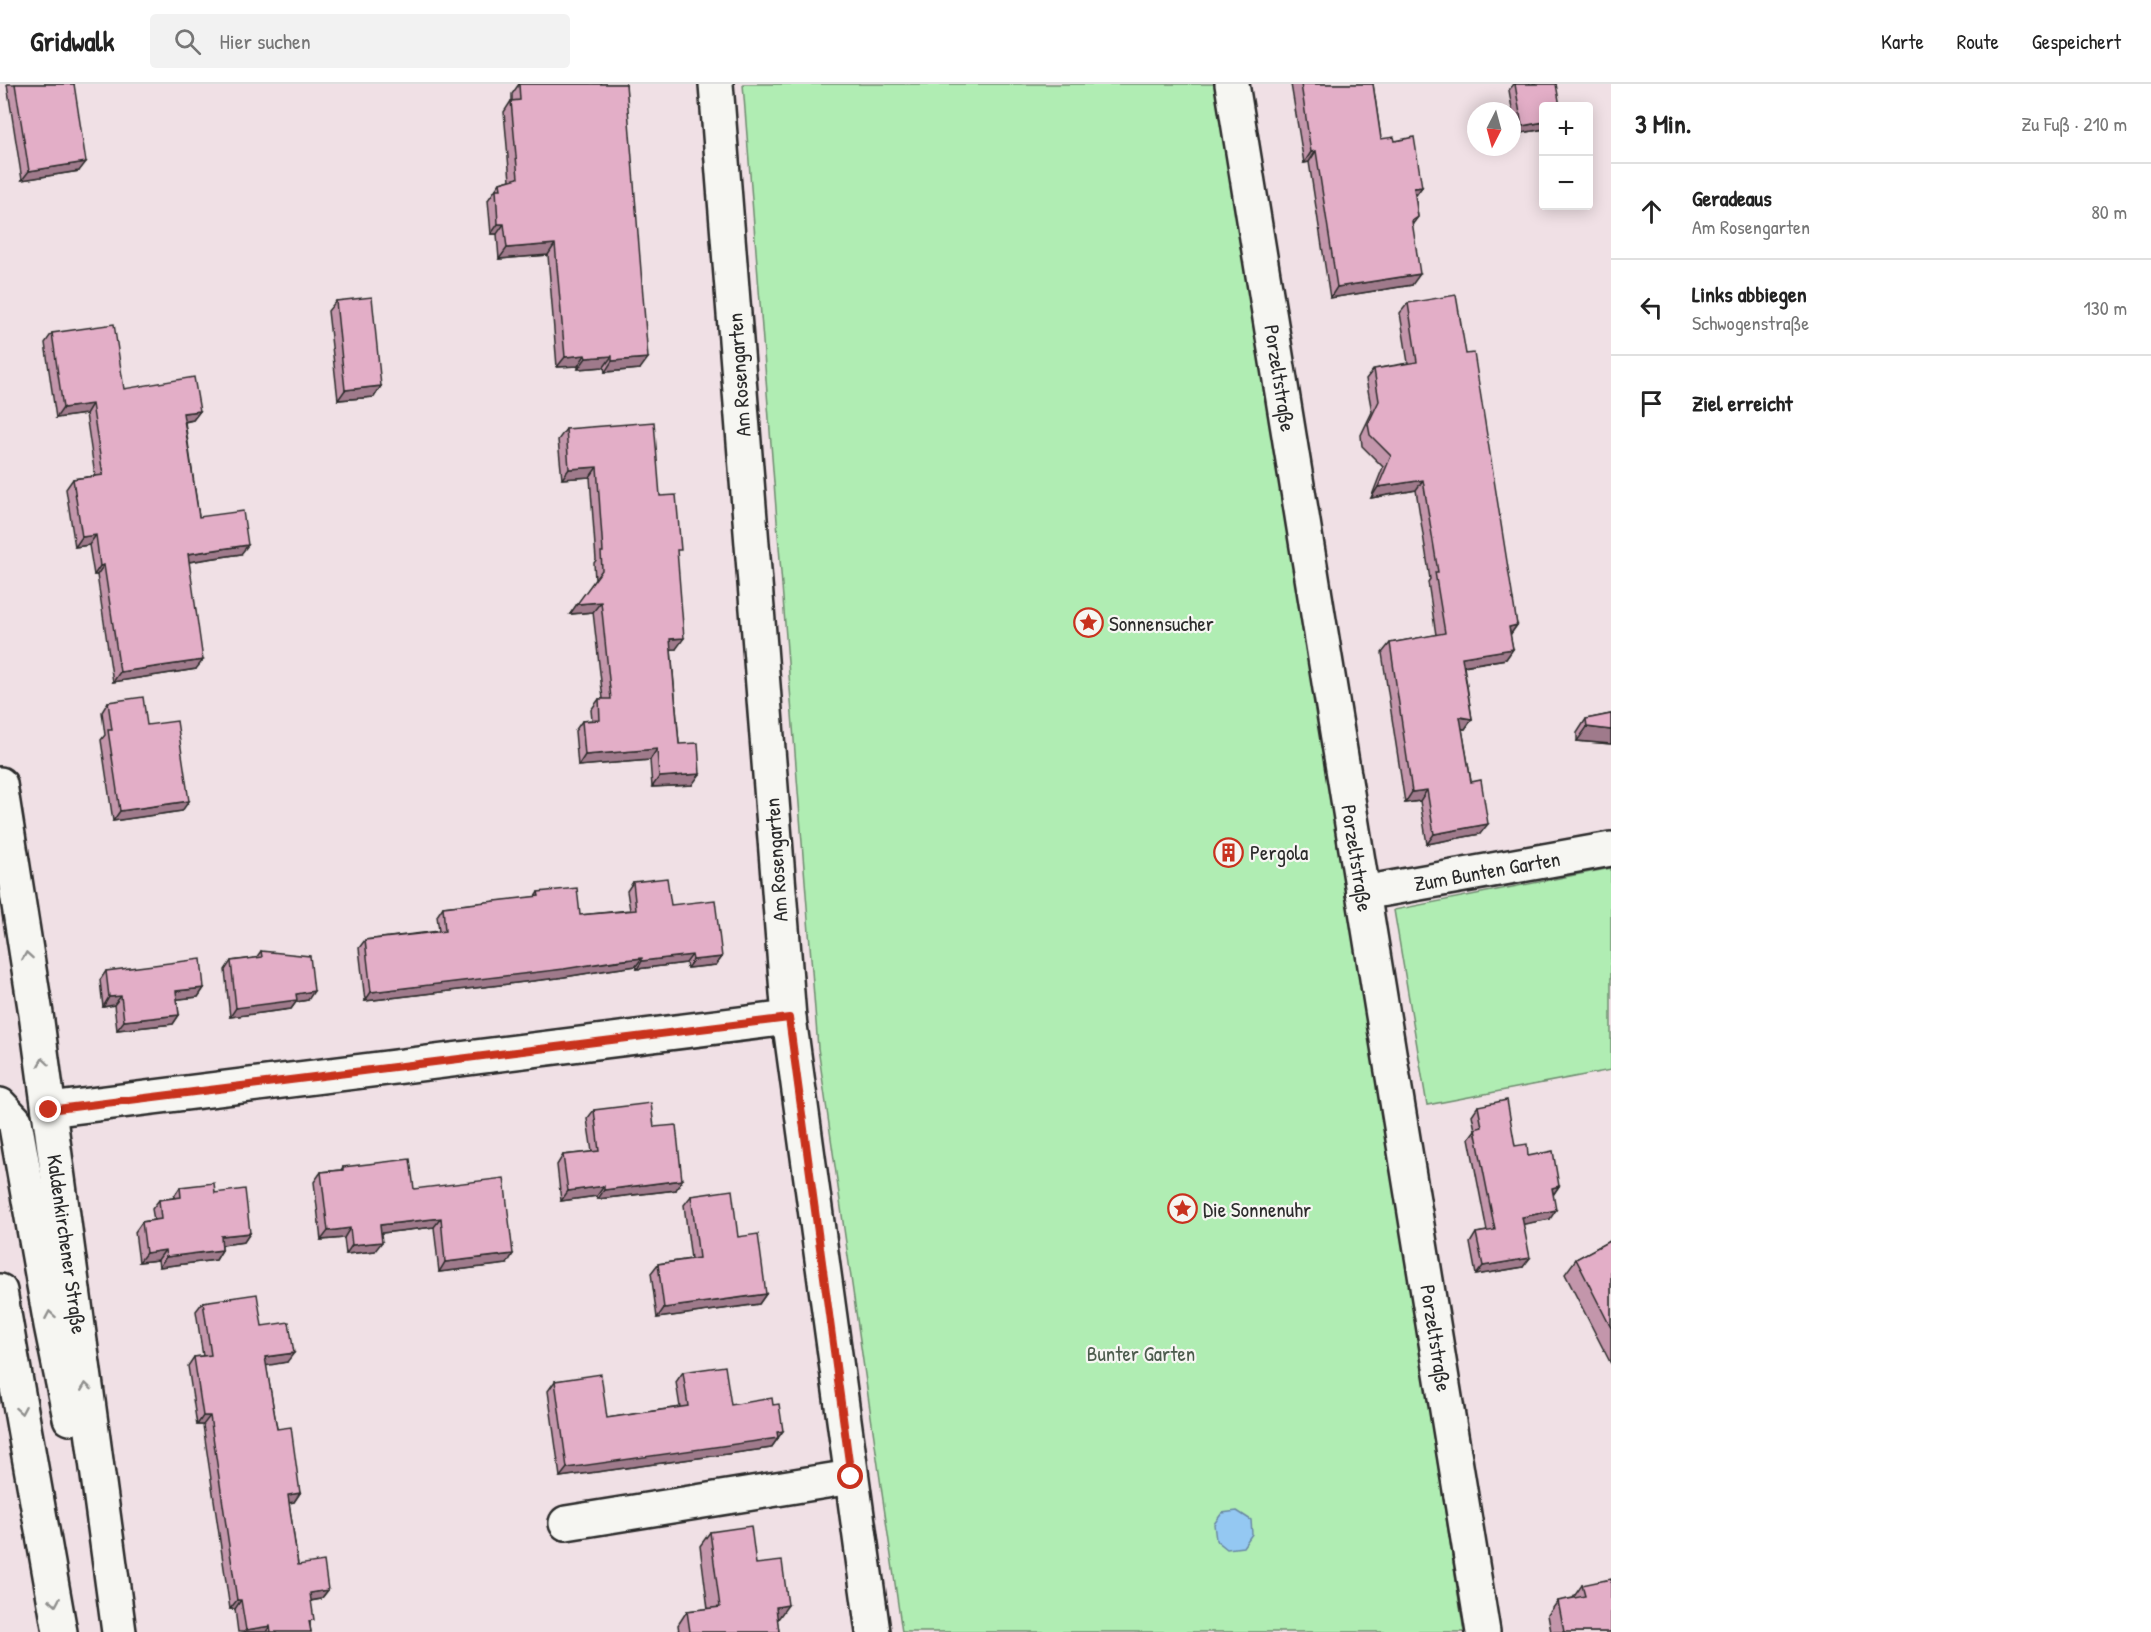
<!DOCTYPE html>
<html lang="de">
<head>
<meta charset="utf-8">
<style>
	:root { --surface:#fff; --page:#f2f2f2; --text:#222; --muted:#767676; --line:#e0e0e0 }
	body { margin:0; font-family:"Patrick Hand",sans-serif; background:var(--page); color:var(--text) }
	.controls { position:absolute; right:18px; top:18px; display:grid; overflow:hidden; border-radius:6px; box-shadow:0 3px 15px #0003 }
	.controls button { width:54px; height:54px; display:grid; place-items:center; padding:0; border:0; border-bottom:2px solid var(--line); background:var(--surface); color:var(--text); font:30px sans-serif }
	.compass { position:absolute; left:1467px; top:18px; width:54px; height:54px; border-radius:50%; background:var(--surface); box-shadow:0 3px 15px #0003; rotate:186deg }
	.stop { position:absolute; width:18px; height:18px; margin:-14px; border:4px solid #c8321e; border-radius:50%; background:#fff }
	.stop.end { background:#c8321e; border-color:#fff; box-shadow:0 2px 6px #0008 }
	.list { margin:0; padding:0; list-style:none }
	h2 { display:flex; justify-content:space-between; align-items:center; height:78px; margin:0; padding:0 24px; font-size:26px }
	h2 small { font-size:20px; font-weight:400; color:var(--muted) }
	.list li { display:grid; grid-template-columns:39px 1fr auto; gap:18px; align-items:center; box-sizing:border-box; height:96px; padding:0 24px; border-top:2px solid var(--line) }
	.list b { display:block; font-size:22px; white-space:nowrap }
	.list p { margin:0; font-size:20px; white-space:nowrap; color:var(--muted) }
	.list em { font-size:20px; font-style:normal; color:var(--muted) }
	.icon { flex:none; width:33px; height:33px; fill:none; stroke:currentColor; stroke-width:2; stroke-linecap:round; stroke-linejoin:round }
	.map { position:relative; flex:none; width:1611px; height:1548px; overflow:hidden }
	header { display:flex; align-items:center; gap:36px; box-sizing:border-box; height:84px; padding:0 30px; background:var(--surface); border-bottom:2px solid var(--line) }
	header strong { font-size:28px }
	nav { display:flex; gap:33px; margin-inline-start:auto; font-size:21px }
	.search { width:420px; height:54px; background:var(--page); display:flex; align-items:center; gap:15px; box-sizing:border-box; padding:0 21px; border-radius:6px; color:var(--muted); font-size:22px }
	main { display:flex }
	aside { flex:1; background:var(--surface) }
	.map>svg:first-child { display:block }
</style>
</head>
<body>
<header>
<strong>Gridwalk</strong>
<div class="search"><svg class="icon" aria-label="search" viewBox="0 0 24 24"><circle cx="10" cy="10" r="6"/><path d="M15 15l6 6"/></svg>Hier suchen</div>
<nav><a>Karte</a><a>Route</a><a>Gespeichert</a></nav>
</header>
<main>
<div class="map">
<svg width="1611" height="1548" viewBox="0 0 1611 1548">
	<rect width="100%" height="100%" fill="#f0e0e5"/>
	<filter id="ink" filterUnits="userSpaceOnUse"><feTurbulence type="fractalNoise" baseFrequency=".0167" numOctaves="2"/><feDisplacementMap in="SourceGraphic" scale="12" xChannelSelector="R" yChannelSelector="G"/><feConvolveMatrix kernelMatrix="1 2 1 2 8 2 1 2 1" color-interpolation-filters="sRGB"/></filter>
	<g filter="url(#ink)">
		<!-- green -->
		<g fill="#b0edb3" stroke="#6e8c6f" stroke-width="1.5">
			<polygon points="743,0 1222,0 1464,1548 902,1548 818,964"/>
			<polygon points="1611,784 1611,986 1427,1021 1394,826"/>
		</g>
		<!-- water -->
		<polygon fill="#94c8f2" stroke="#6a89a2" stroke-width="1.5" points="1237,1427 1251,1436 1252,1450 1243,1463 1227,1465 1216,1456 1214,1440 1222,1429"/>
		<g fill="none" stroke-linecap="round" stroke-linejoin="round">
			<defs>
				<g id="minor">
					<polyline points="716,0 789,934 873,1548"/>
					<polyline points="1232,0 1483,1548"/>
					<polyline points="1363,809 1611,765"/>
					<polyline points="49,1026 789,934"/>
					<polyline points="566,1439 851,1393"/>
				</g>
				<g id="major">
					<polyline points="0,700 36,930 119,1548"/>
					<polyline points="0,1021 15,1037 51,1241 70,1334"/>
					<polyline points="0,1207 60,1548"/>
				</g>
			</defs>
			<!-- minor casing -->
			<use href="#minor" stroke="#2b2b2b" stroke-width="38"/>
			<!-- major casing -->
			<use href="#major" stroke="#2b2b2b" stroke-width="38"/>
			<!-- minor -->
			<use href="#minor" stroke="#f6f6f2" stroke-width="33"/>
			<!-- major -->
			<use href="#major" stroke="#f6f6f2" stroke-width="33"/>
		</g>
		<!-- wall -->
		<g fill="#c396ab" stroke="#2b2b2b" stroke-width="1.5">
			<polygon points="7,0 74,0 79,87 22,96"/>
			<polygon points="519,0 626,0 640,285 605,288 604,283 578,285 578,282 557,283 548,171 499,175 497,150 491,150 488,116 500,99 510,96 504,28 511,17 512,17 512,10"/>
			<polygon points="1291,0 1373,0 1381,55 1395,57 1422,103 1415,112 1418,133 1412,141 1412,201 1330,214 1309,78 1304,79"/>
			<polygon points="1514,0 1556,0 1544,22 1544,45 1516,50 1509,6"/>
			<polygon points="336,217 381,302 374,313 338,316 328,227"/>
			<polygon points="1408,219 1466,270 1517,541 1510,551 1513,565 1506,575 1464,582 1472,635 1465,645 1462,645 1480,750 1427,760 1420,717 1405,719 1382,569 1390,559 1436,551 1428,498 1430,495 1416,406 1371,414 1383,383 1362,362 1361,351 1372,328 1366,295 1374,285 1408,279 1400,229"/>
			<polygon points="52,249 124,305 200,327 193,336 185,338 199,433 241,470 189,478 196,585 113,598 97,491 94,491 89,461 75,463 66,405 73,395 95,392 86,330 56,334 45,259"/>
			<polygon points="566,345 660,412 677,471 676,565 671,565 679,660 692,701 652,703 650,676 578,682 575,647 582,637 592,636 591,626 599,615 603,615 593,528 570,530 595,496 594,479 596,476 590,393 562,395 558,356"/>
			<polygon points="108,618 147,641 182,727 113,737 101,656 105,651 102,628"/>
			<polygon points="1611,630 1611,660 1577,657 1577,649 1586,635"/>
			<polygon points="633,798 671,821 722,873 716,881 687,884 686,879 637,885 636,882 608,886 558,894 365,917 359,864 365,856 439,847 437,832 443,823 535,813 538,808 580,831 630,826 627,807"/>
			<polygon points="261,867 308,916 296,918 291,925 230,933 225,886 231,877 256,874"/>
			<polygon points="106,887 204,904 198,913 177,915 179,931 173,940 117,946 114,921 103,923 100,896"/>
			<polygon points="1478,1022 1515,1062 1528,1072 1559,1102 1553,1111 1550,1135 1523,1140 1523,1183 1476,1191 1470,1159 1476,1149 1487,1147 1469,1054 1475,1046 1472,1031"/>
			<polygon points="594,1026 654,1043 676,1106 598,1115 597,1112 561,1117 557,1081 563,1071 592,1068 587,1035"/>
			<polygon points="343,1083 414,1105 507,1180 439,1188 434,1143 381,1149 375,1167 346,1170 344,1154 321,1156 314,1098 321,1088 341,1086"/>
			<polygon points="180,1103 215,1109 250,1149 244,1158 222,1161 222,1166 216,1176 159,1183 158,1176 139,1178 135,1148 142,1138 154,1136 152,1125 159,1116 173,1114"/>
			<polygon points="691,1112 738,1153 766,1210 759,1220 657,1234 651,1189 658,1180 691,1175 684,1121"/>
			<polygon points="1611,1156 1611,1280 1565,1190 1576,1175"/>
			<polygon points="203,1218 262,1242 287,1278 266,1281 277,1345 300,1409 294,1418 289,1419 298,1481 328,1506 321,1515 311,1517 310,1542 311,1548 238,1548 235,1525 230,1525 203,1341 197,1341 188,1282 194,1273 203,1272 196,1227"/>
			<polygon points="683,1288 778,1353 778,1354 771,1364 560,1393 548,1307 555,1297 607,1334 680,1323 676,1298"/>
			<polygon points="710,1448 756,1480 778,1535 777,1535 779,1548 679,1548 678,1541 687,1527 708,1525 700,1462"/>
			<polygon points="1582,1501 1611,1548 1551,1548 1548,1531 1558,1517 1573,1514"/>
		</g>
		<!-- shaded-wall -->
		<g fill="#9f7a8b" stroke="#2b2b2b" stroke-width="1.5">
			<polygon points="1544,38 1544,45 1516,50 1522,42"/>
			<polygon points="1316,67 1309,78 1304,79 1311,68"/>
			<polygon points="86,78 79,87 22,96 29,87"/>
			<polygon points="1422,103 1414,114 1414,104"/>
			<polygon points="498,140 504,140 497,150 491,150"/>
			<polygon points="555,160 548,171 499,175 507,164"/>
			<polygon points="1420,190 1412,201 1330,214 1337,203"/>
			<polygon points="585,271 578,282 557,283 565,273"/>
			<polygon points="612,272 604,283 578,285 586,274"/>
			<polygon points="648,274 640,285 605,288 612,277"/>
			<polygon points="381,302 374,313 338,316 345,306"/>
			<polygon points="92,320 86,330 56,334 63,324"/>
			<polygon points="200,327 193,336 177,339 183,329"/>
			<polygon points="597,383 590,393 562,395 569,385"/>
			<polygon points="1423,396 1416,406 1371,414 1378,403"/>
			<polygon points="96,451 89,461 75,463 82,453"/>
			<polygon points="248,461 241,470 181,479 188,470"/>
			<polygon points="104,481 97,491 94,491 100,482"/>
			<polygon points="601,518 593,528 570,530 577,520"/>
			<polygon points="1517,541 1510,551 1509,543"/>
			<polygon points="684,554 676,565 663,566 670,555"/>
			<polygon points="1513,565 1506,575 1455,583 1462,573"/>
			<polygon points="203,576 196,585 113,598 120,588"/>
			<polygon points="1460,633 1472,635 1465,645 1453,644"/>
			<polygon points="1587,643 1611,646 1611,660 1577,657"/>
			<polygon points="657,665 650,676 578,682 585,671"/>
			<polygon points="700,690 692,701 652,703 659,693"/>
			<polygon points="1427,706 1420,717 1405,719 1412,708"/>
			<polygon points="189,717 182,727 113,737 120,727"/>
			<polygon points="1488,740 1480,750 1427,760 1434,750"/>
			<polygon points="692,871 686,879 637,885 642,877"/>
			<polygon points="722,873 716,881 687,884 693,876"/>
			<polygon points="642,874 636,882 608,886 558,894 365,917 371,908"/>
			<polygon points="204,904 198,913 170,916 176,907"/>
			<polygon points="314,907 308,916 296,918 291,925 230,933 236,924 296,910"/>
			<polygon points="121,912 114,921 103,923 109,913"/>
			<polygon points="179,931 173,940 117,946 124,937"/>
			<polygon points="682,1096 676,1106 598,1115 604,1106"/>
			<polygon points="604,1102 597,1112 561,1117 568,1107"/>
			<polygon points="1559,1102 1553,1111 1552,1104"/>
			<polygon points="1556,1126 1550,1135 1515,1142 1522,1133"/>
			<polygon points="441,1134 434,1143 373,1150 380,1141"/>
			<polygon points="350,1144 344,1154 321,1156 328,1147"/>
			<polygon points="250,1149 244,1158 214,1162 221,1152"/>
			<polygon points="382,1158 375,1167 346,1170 352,1161"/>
			<polygon points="165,1166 158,1176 139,1178 146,1169"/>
			<polygon points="222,1166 216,1176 159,1183 166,1173"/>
			<polygon points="513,1170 507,1180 439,1188 445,1178"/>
			<polygon points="1530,1174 1523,1183 1476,1191 1483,1182"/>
			<polygon points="766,1210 759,1220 657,1234 664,1224"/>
			<polygon points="294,1269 287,1278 259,1283 265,1273"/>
			<polygon points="203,1332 210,1332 203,1341 197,1341"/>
			<polygon points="783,1347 771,1364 560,1393 567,1384"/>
			<polygon points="300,1409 294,1418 281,1420 288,1411"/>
			<polygon points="328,1506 321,1515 303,1518 310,1509"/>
			<polygon points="237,1516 241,1516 235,1525 230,1525"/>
			<polygon points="788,1521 778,1535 766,1537 776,1523"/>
			<polygon points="270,1542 266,1548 244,1548 246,1546"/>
		</g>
		<!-- building -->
		<g fill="#e3aec7" stroke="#2b2b2b" stroke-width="1.5">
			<polygon points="15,0 74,0 86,78 29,87"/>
			<polygon points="519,0 626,0 648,274 612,277 612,272 586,274 585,271 565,273 555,160 507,164 504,140 498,140 496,105 501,105 500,99 518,94 511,17 520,16"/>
			<polygon points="1301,0 1373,0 1381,55 1394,53 1395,57 1414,53 1422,103 1414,104 1418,133 1412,137 1420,190 1337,203 1316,67 1311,68"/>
			<polygon points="1515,0 1556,0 1560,22 1544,22 1544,38 1522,42"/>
			<polygon points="1456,211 1466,270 1474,269 1517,541 1509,543 1513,565 1462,573 1472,635 1460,633 1471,698 1481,696 1488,740 1434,750 1427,706 1412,708 1390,559 1445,549 1435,488 1438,488 1423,396 1378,403 1391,372 1370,351 1368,340 1379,317 1374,285 1417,278 1408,219"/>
			<polygon points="372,213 381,302 345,306 336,217"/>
			<polygon points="114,240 124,305 194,293 200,327 183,329 199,433 243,427 248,461 188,470 203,576 120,588 104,481 100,482 96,451 82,453 73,395 103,391 92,320 63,324 52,249"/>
			<polygon points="654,338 660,412 676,411 681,466 677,466 684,554 670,555 679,660 698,659 700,690 659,693 657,665 585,671 582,637 600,636 599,615 611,615 601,518 577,520 602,486 601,468 603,468 597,383 569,385 566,345"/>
			<polygon points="143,613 147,641 177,637 189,717 120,727 108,646 112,646 108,618"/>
			<polygon points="1611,630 1611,646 1587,643 1586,635"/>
			<polygon points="667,794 671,821 715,816 722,873 693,876 692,871 642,877 642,874 614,877 564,885 371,908 365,856 445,847 443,823 539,812 538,808 577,804 580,831 636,826 633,798"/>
			<polygon points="261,867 310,872 314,907 296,910 297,916 236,924 231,877 262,873"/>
			<polygon points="201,875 204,904 176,907 179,931 124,937 121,912 109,913 106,887"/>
			<polygon points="1507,1016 1515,1062 1527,1060 1528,1072 1553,1067 1559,1102 1552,1104 1556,1126 1522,1133 1530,1174 1483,1182 1476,1149 1495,1146 1475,1045 1482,1043 1478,1022"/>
			<polygon points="651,1019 654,1043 676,1041 682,1096 604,1106 604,1102 568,1107 563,1071 599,1067 594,1026"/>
			<polygon points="410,1075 414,1105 504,1094 513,1170 445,1178 441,1134 380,1141 382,1158 352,1161 350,1144 328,1147 321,1088 343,1086 343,1083"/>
			<polygon points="214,1099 215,1109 245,1105 250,1149 221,1152 222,1166 166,1173 165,1166 146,1169 142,1138 161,1135 159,1116 181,1113 180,1103"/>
			<polygon points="732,1106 738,1153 758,1150 766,1210 664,1224 658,1180 699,1174 691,1112"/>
			<polygon points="1611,1156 1611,1244 1576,1175"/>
			<polygon points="257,1210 262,1242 289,1238 294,1269 265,1273 277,1345 291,1343 300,1409 288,1411 298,1481 324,1477 328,1506 310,1509 314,1536 309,1537 311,1548 271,1548 270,1542 246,1546 241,1516 237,1516 210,1332 203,1332 194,1273 211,1271 203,1218"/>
			<polygon points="725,1282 731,1321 772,1314 773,1321 779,1320 783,1347 777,1348 778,1354 567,1384 555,1297 601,1290 607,1334 688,1322 683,1288"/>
			<polygon points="751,1442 756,1480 782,1477 788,1521 776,1523 779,1548 690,1548 687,1527 720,1523 710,1448"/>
			<polygon points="1611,1495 1611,1548 1564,1548 1558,1517 1585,1512 1582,1501"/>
		</g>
		<!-- one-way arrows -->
		<defs><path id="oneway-chevron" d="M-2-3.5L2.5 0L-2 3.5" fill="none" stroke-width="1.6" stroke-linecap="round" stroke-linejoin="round" transform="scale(1.5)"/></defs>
		<g stroke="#90908e">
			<use href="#oneway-chevron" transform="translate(27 872) rotate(-99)"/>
			<use href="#oneway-chevron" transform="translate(43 978) rotate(-98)"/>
			<use href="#oneway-chevron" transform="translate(50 1231) rotate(-100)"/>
			<use href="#oneway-chevron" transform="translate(86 1303) rotate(-98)"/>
			<use href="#oneway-chevron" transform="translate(21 1326) rotate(80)"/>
			<use href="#oneway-chevron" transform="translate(55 1518) rotate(80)"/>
		</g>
	</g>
	<g fill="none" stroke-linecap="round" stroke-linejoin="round" filter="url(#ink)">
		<!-- route -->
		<polyline stroke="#c8321e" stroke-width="8" points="49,1026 789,934 851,1393"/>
	</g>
	<!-- icons -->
	<defs>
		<symbol id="sight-ring" viewBox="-11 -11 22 22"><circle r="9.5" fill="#f6f6f2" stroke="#c8321e" stroke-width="1.5"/><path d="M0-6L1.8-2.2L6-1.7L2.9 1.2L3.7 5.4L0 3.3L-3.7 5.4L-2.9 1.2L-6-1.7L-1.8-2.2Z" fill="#c8321e"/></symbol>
		<symbol id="building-ring" viewBox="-11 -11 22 22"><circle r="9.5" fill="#f6f6f2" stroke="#c8321e" stroke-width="1.5"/><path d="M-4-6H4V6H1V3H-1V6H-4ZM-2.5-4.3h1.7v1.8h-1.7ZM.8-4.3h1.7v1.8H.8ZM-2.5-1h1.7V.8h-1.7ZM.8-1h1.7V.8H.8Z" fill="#c8321e"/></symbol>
	</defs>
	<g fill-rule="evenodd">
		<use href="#sight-ring" x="1072" y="522" width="33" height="33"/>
		<use href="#building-ring" x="1212" y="752" width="33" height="33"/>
		<use href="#sight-ring" x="1166" y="1108" width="33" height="33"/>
	</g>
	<g text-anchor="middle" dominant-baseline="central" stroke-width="4.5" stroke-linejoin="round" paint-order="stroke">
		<!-- street labels -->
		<g font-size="21" fill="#2b2b2b" stroke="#f6f6f2">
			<text transform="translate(739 291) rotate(-94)">Am Rosengarten</text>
			<text transform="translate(1280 294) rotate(81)">Porzeltstraße</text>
			<text transform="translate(1357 774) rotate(81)">Porzeltstraße</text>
			<text transform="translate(776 776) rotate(-94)">Am Rosengarten</text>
			<text transform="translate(1487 787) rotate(-10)">Zum Bunten Garten</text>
			<text transform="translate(67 1160) rotate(82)">Kaldenkirchener Straße</text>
			<text transform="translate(1436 1254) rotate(81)">Porzeltstraße</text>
		</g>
		<!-- poi labels -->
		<g font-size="21" fill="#2b2b2b" stroke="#f6f6f2" text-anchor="start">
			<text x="1109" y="539">Sonnensucher</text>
			<text x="1250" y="768">Pergola</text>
			<text x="1203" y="1125">Die Sonnenuhr</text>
		</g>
		<!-- park labels -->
		<g font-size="21" fill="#4c5c4d" stroke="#f6f6f2">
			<text x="1141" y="1269">Bunter Garten</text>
		</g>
	</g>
</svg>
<div class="controls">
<button>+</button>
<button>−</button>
</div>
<svg class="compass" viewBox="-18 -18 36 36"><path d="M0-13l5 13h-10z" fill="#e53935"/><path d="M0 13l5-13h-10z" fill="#767676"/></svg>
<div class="stop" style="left:851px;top:1393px"></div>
<div class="stop end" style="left:49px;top:1026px"></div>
</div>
<aside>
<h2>3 Min.<small>Zu Fuß · 210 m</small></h2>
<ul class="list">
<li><svg class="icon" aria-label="ahead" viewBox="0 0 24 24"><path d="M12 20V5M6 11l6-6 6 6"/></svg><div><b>Geradeaus</b><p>Am Rosengarten</p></div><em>80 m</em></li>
<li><svg class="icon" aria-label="left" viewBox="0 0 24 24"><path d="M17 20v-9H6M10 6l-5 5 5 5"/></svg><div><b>Links abbiegen</b><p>Schwogenstraße</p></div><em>130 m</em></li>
<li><svg class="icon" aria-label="arrive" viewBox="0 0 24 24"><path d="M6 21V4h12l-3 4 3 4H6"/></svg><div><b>Ziel erreicht</b></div></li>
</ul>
</aside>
</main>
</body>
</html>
